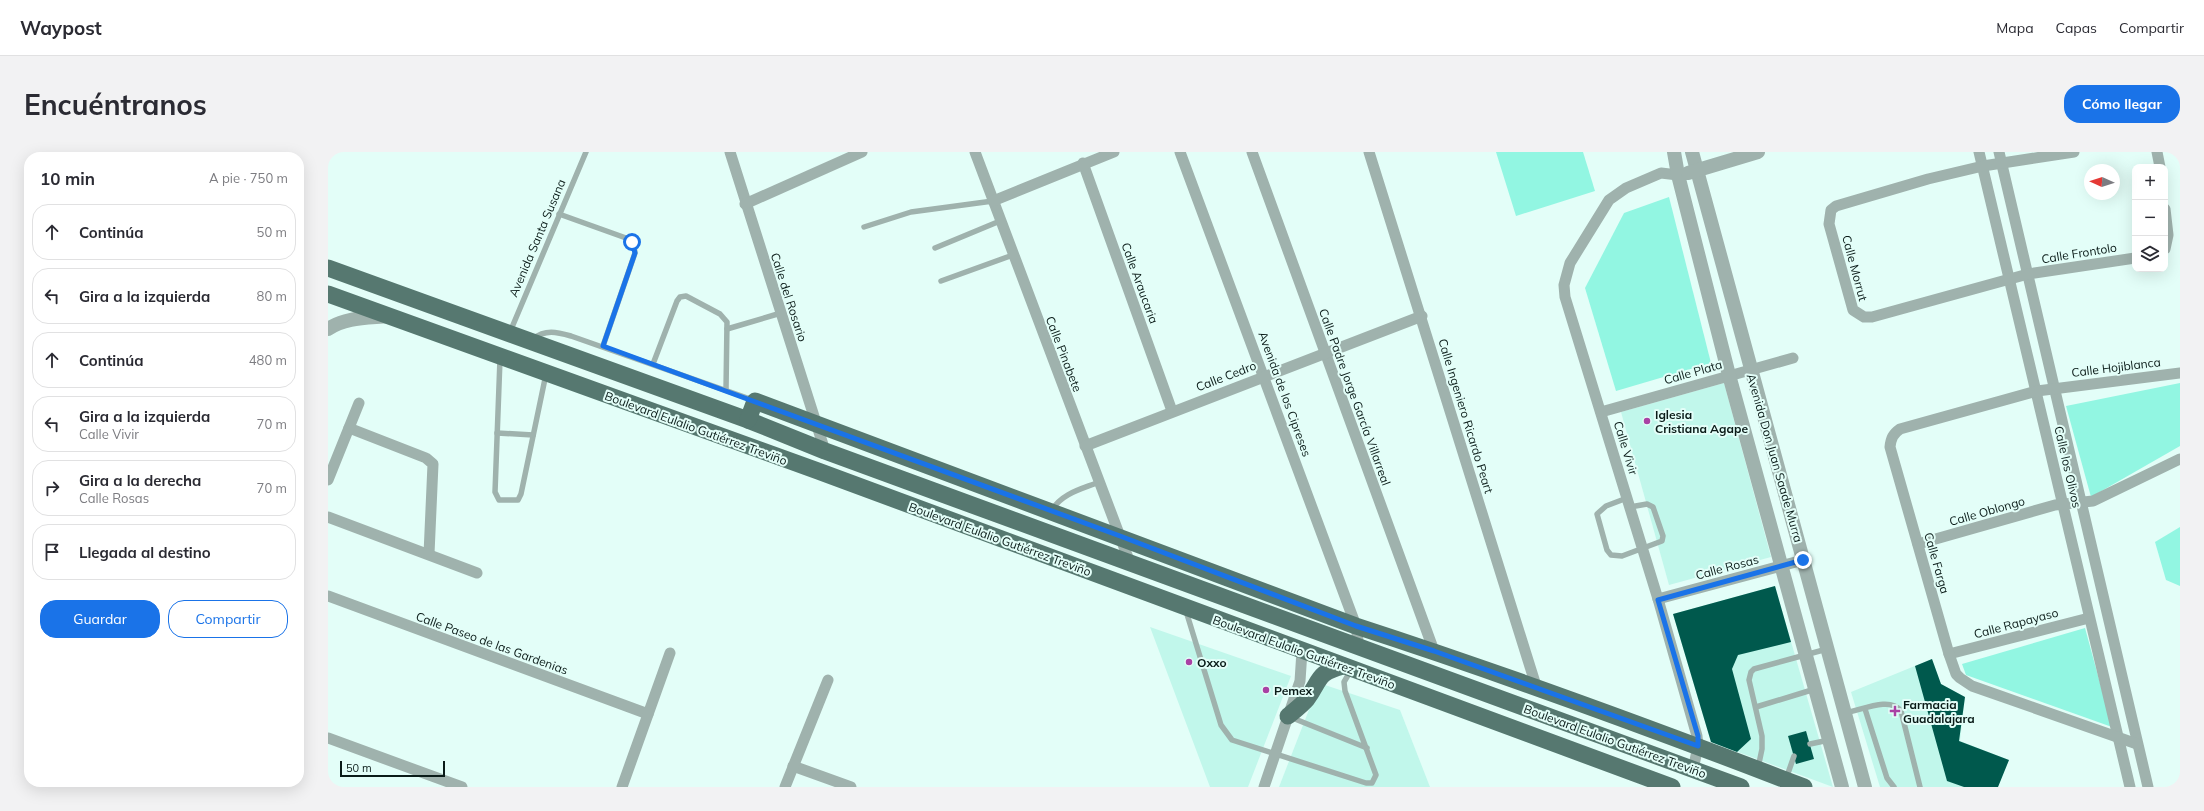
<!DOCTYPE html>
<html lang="es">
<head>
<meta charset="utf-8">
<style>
	:root { --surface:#fff; --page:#f2f2f3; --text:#2b2b33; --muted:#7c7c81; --line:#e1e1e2; --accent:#1a73e8 }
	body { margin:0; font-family:Mulish,sans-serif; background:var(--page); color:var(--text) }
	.controls { position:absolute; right:12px; top:12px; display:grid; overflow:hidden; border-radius:8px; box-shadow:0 4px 16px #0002 }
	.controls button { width:36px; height:36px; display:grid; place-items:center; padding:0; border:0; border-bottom:1px solid var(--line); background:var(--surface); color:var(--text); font:20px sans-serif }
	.compass { position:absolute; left:1756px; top:12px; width:36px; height:36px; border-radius:50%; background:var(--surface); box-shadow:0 4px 16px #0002; rotate:273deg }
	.scale { position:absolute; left:12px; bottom:10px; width:105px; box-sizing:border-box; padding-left:4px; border:2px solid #0a1b18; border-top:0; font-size:11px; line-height:14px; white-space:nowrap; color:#0a1b18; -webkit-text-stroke:3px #e3fef8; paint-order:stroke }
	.stop { position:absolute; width:12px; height:12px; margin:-9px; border:3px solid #1a73e8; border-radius:50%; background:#fff }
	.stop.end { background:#1a73e8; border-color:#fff; box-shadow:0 1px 4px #0008 }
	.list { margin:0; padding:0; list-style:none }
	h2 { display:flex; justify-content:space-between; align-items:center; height:52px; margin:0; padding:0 16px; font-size:17px }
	h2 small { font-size:13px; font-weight:400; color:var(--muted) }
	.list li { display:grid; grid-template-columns:26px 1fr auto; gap:12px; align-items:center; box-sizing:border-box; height:56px; margin:0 8px 8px; padding:0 8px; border:1px solid var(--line); border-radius:16px }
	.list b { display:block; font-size:15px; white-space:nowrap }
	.list p { margin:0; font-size:13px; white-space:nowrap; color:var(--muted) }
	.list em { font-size:13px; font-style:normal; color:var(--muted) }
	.actions { display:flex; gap:8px; padding:12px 16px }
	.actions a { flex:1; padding:9px 0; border:1px solid var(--accent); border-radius:16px; text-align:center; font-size:14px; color:var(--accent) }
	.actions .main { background:var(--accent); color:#fff }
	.icon { flex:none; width:22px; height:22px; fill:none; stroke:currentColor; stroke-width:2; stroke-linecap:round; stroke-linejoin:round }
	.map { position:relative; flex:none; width:1852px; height:635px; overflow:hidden; border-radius:16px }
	header { display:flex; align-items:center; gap:24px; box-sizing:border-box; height:56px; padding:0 20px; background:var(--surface); border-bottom:1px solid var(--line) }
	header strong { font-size:19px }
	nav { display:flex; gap:22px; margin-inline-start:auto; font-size:14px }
	.intro { display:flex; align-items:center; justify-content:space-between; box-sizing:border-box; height:96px; padding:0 24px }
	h1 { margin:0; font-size:28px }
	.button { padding:10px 18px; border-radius:16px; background:var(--accent); color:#fff; font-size:14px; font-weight:700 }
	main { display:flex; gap:24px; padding:0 24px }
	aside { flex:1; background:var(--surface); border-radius:16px; box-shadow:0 4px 16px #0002 }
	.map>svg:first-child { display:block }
</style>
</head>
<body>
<header>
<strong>Waypost</strong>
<nav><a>Mapa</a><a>Capas</a><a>Compartir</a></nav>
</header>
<div class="intro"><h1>Encuéntranos</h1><a class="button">Cómo llegar</a></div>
<main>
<aside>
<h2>10 min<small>A pie · 750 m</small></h2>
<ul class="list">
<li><svg class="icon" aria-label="ahead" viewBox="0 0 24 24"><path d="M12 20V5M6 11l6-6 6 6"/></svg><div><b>Continúa</b></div><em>50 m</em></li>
<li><svg class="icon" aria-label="left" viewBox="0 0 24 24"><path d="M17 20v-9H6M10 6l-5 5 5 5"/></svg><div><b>Gira a la izquierda</b></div><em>80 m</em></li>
<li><svg class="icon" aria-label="ahead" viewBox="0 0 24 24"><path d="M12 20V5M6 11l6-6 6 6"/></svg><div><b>Continúa</b></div><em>480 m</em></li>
<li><svg class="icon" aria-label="left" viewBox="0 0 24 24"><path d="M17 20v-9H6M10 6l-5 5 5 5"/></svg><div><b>Gira a la izquierda</b><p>Calle Vivir</p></div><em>70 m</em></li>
<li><svg class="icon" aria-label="right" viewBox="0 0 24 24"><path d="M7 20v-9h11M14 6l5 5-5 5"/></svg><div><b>Gira a la derecha</b><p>Calle Rosas</p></div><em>70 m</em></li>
<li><svg class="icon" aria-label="arrive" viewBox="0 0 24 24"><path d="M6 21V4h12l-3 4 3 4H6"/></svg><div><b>Llegada al destino</b></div></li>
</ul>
<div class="actions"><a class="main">Guardar</a><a>Compartir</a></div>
</aside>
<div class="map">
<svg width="1852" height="635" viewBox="0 0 1852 635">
	<rect width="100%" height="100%" fill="#e3fef8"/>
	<!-- built -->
	<g fill="#c1f7eb">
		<polygon points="1396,231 1443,405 1341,433 1293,260"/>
		<polygon points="1447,434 1505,635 1383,590 1345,462"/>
		<polygon points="822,475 963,524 920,635 882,635"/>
		<polygon points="1604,507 1613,532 1637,545 1632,589 1681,608 1670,635 1552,635 1523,540"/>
		<polygon points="994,532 1072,558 1102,635 951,635 982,555"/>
	</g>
	<!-- green -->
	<g fill="#92f6e2">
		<polygon points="1168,0 1255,0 1267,39 1188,64"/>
		<polygon points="1341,45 1383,211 1288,239 1257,136 1296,61"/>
		<polygon points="1852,231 1852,294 1763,345 1738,254"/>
		<polygon points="1852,375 1852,434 1838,428 1827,390"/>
		<polygon points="1757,476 1784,575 1638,523 1634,512"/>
	</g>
	<!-- building -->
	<g fill="#00594d">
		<polygon points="1447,434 1463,490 1410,503 1404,517 1423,587 1409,600 1383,590 1345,462"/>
		<polygon points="1604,507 1613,532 1637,545 1631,589 1681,608 1670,635 1636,635 1619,629 1587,514"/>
		<polygon points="1478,579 1486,607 1468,612 1460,584"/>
	</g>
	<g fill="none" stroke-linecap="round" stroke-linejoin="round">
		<!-- service -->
		<g stroke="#9fb2ad" stroke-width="5.5">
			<polyline points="231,62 298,86 306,94 307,101 275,194"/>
			<polyline points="536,75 583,60 665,49"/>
			<polyline points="607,96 672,69"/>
			<polyline points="613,129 685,103"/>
			<polyline points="399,177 453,161"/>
			<polyline points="182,180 258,0"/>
			<path d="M205,187C217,177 229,180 243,184L425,248"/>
			<polyline points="172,207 167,340 171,348 190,348 193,342 218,222"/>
			<polyline points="325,212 349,149 352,145 358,144 392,162 399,170 398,238"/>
			<polyline points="169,281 205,283"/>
			<polyline points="1299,346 1278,354 1269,362 1279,398 1283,403 1294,404 1334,389 1335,384 1325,355 1319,352 1302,355"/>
			<path d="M724,358C734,341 754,337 771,330"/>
			<polyline points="858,459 893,573 904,588 1038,631 1044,631 1048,623 1017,539 1016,530 1023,518"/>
			<polyline points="1428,555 1487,537"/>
			<polyline points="1537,557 1559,626 1566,635"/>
			<path d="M1517,561C1534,558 1562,544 1573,559L1592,635"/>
			<polyline points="962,565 1039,596"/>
			<polyline points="1482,592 1501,588"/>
			<polyline points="1430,616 1434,597 1434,584 1421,528 1423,520 1426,517 1499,497"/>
			<polyline points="1458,627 1466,604"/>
		</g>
		<!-- minor -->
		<g stroke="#9fb2ad" stroke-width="11">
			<polyline points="402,0 497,299"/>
			<polyline points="647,0 802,411"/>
			<polyline points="852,0 1028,474 1031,496"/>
			<polyline points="924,0 1106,499"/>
			<polyline points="1041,0 1209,537"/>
			<polyline points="1651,0 1802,635"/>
			<polyline points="1671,0 1820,635"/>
			<polyline points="1746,0 1655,14 1600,27 1508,54 1503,58 1501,72 1525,158 1536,165 1544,165 1700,122 1807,106"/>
			<polyline points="1829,0 1832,15"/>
			<polyline points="755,11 844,259"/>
			<polyline points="1350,23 1333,21 1298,36 1281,48 1242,111 1236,133 1237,145 1330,447 1369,584 1370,594 1365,618"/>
			<polyline points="665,49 786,0"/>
			<polyline points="417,52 534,0"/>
			<polyline points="1837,57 1840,83 1837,97"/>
			<polyline points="1273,260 1465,206"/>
			<polyline points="21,276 98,306 105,312 101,402"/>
			<polyline points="757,294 1094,164"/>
			<polyline points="0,328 31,251"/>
			<polyline points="0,365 149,421"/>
			<polyline points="1590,392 1727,353 1765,349 1852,307"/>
			<polyline points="0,444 320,562"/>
			<polyline points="1330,447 1475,408"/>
			<polyline points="1621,502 1761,466"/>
			<polyline points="0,586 134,635"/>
			<path d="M1809,592L1644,534L1632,526L1628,522L1621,502L1562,295C1563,286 1565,282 1572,277L1709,239L1852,221"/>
			<polyline points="465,614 523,635"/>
			<polyline points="294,635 342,501"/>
			<polyline points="457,635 500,528"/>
			<polyline points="936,635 972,529 974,499"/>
		</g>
		<!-- tertiary -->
		<g stroke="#9fb2ad" stroke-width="14">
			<polyline points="1346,0 1350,23 1401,223 1514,635"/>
			<polyline points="1364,0 1537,635"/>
			<polyline points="1360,21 1430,0"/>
			<path d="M0,177C17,165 40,166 60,164"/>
		</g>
		<!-- primary -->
		<g stroke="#567870" stroke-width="17">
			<polyline points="0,116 420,268 497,299 1413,635"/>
			<polyline points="0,142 490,319 1344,635"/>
			<path d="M420,268L427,249L1028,474C1179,523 1328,578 1476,635"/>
			<path d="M960,564C966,559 974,553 979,547C993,528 988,521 1015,514"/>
		</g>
	</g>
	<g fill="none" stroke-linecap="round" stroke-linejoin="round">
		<!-- route -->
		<polyline stroke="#1a73e8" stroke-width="5" points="304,90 307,101 275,194 792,384 1028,474 1106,499 1370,594 1370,584 1330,448 1475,408"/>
	</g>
	<!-- markers -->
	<g fill="#a941a4" stroke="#e3fef8" stroke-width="1.5">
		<circle cx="1319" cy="269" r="4"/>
		<circle cx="861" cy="510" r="4"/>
		<circle cx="938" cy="538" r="4"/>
		<path d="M1565 553h4v4h4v4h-4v4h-4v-4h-4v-4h4z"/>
	</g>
	<g text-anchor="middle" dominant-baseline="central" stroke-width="4" stroke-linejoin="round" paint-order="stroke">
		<!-- street labels -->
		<g font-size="12" fill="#0a1b18" stroke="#e3fef8">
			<text transform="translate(209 86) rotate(-67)">Avenida Santa Susana</text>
			<text transform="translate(1751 101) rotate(-9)">Calle Frontolo</text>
			<text transform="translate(1527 116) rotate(75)">Calle Morrut</text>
			<text transform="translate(812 131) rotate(70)">Calle Araucaria</text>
			<text transform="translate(461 145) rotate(72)">Calle del Rosario</text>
			<text transform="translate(736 202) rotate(69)">Calle Pinabete</text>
			<text transform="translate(1788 215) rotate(-7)">Calle Hojiblanca</text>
			<text transform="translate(1365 220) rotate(-16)">Calle Plata</text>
			<text transform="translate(898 224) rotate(-21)">Calle Cedro</text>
			<text transform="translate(957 242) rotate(70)">Avenida de los Cipreses</text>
			<text transform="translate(1027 245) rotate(70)">Calle Padre Jorge García Villarreal</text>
			<text transform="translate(1138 264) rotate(73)">Calle Ingeniero Ricardo Peart</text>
			<text transform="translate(368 276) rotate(20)">Boulevard Eulalio Gutiérrez Treviño</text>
			<text transform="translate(1298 296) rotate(73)">Calle Vivir</text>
			<text transform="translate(1447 306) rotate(74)">Avenida Don Juan Saade Murra</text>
			<text transform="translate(1740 315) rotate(77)">Calle los Olivos</text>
			<text transform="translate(1659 359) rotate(-16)">Calle Oblongo</text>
			<text transform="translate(672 387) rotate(20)">Boulevard Eulalio Gutiérrez Treviño</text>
			<text transform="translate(1609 411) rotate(74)">Calle Farga</text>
			<text transform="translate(1399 415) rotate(-15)">Calle Rosas</text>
			<text transform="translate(1688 471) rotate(-15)">Calle Rapayaso</text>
			<text transform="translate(164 491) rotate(20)">Calle Paseo de las Gardenias</text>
			<text transform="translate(976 500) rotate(20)">Boulevard Eulalio Gutiérrez Treviño</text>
			<text transform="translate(1287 589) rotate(20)">Boulevard Eulalio Gutiérrez Treviño</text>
		</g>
		<!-- poi labels -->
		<g font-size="12" font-weight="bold" fill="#0a1b18" stroke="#e3fef8" text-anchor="start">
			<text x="1327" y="262">Iglesia<tspan x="1327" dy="14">Cristiana Agape</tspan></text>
			<text x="869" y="510">Oxxo</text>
			<text x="946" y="538">Pemex</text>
			<text x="1575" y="552">Farmacia<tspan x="1575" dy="14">Guadalajara</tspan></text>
		</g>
	</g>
</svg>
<div class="controls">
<button>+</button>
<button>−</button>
<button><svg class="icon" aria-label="layers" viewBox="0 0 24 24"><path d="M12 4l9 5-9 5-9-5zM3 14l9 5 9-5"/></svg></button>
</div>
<svg class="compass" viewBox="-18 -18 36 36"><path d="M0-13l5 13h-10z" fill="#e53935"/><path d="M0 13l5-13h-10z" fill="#7c7c81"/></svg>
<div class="scale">50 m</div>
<div class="stop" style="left:304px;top:90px"></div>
<div class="stop end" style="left:1475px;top:408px"></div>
</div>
</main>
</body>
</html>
